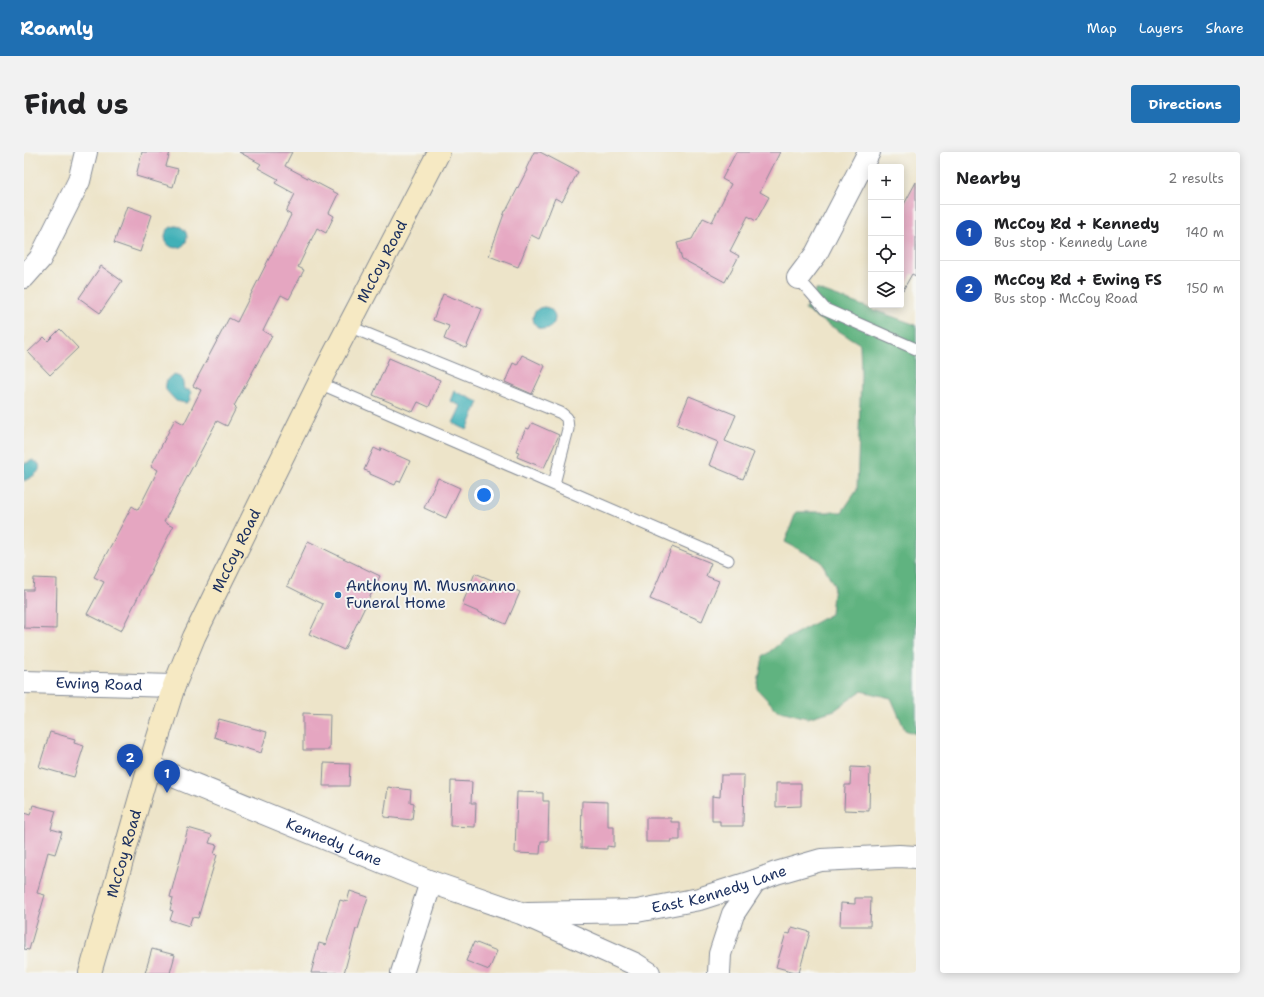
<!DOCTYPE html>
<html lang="en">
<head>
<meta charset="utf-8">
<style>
	:root { --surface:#fff; --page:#f2f2f2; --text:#202124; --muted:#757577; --line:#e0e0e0; --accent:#1f6fb2 }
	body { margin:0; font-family:"Shantell Sans",sans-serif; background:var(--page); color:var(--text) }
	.controls { position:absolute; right:12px; top:12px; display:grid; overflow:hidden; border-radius:4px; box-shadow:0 2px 10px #0003 }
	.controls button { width:36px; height:36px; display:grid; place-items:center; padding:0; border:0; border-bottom:1px solid var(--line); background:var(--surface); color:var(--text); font:20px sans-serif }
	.you { position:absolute; left:460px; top:343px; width:14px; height:14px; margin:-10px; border:3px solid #fff; border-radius:50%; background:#1a73e8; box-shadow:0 0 0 6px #1a73e833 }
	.badge { display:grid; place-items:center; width:26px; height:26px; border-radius:50%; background:var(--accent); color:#fff; font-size:13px; font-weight:700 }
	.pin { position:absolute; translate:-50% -33px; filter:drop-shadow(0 1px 2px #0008) }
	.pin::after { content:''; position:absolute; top:21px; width:14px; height:12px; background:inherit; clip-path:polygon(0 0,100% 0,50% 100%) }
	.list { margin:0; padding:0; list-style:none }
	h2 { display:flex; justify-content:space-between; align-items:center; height:52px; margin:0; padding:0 16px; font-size:17px }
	h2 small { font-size:13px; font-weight:400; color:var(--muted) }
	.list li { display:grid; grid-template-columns:26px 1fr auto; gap:12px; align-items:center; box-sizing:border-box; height:56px; padding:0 16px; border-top:1px solid var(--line) }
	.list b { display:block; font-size:15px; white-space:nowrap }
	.list p { margin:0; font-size:13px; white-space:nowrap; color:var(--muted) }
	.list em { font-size:13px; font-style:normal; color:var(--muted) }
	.icon { flex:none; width:22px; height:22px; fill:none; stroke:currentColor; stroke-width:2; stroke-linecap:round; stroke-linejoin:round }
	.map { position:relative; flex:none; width:892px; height:821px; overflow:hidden; border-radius:4px }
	header { display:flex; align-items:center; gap:24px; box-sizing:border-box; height:56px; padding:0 20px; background:var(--accent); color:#fff }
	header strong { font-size:19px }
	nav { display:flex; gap:22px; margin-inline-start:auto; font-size:14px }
	.intro { display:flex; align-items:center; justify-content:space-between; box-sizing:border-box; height:96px; padding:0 24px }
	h1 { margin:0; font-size:28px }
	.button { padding:10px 18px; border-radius:4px; background:var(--accent); color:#fff; font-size:14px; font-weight:700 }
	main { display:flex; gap:24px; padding:0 24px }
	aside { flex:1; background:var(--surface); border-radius:4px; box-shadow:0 2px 10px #0003 }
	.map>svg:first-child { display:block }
</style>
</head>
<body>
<header>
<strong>Roamly</strong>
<nav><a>Map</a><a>Layers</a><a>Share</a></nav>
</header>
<div class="intro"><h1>Find us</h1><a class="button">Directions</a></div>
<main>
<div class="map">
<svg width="892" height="821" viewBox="0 0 892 821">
	<rect width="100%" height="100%" fill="#f6f6f2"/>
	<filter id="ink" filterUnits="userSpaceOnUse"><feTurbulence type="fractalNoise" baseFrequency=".025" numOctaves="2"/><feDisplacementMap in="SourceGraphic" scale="8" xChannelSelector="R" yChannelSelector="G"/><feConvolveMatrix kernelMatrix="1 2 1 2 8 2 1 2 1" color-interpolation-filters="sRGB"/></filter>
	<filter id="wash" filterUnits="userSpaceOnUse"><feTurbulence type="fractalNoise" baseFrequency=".012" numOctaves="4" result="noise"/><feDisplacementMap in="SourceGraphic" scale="16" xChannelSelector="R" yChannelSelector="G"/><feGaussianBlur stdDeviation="0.9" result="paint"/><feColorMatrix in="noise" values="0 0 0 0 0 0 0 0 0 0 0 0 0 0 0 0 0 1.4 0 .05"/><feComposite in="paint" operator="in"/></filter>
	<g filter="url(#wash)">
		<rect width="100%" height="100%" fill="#ede4c9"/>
		<!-- forest -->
		<polygon fill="#61b380" stroke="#3e716f" points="792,137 892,173 892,582 881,578 867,546 837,539 811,558 783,566 753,558 733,537 739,505 760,488 807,462 810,433 797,409 761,390 772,360 818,360 833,338 837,223 836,192 781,158"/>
		<!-- water -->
		<g fill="#3fb0b7" stroke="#2d708a">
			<circle cx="152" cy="85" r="11"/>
			<circle cx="520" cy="166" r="11"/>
			<path d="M149,223L157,225C160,229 158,235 161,238H165L167,240L166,248L162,251L152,249L142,238C141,230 143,226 149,223Z"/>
			<polygon points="430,239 455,250 443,278 429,271 437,254 426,249"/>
			<path d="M9,308L15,312C18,321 7,325 0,329V312Z"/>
		</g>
		<g id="blocks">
			<!-- building -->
			<g fill="#e5a6c1">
				<polygon points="118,0 146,0 142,14 154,17 149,35 112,24"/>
				<polygon points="215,0 268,0 261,14 314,42 305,61 310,64 302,81 293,76 274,115 280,118 265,147 257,143 239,179 248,184 210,254 212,256 203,274 193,269 160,331 140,370 149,375 97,479 63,462 80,430 70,425 108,354 114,358 134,318 127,314 151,267 160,272 177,238 169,234 205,166 213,170 267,63 262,60 271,42 251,31 254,27 234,16 237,12"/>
				<polygon points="510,0 516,0 554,20 538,50 531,46 515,87 507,83 494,115 465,104 481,59 482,59 503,18 502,17"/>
				<polygon points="712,0 756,0 736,40 745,45 732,69 724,64 706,99 715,104 701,130 658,107 653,91 668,87 679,66 688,70 707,32 698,27"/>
				<polygon points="892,30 892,124 888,122 879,138 877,137 877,58"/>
				<polygon points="103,54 128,63 116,100 90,91"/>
				<polygon points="77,114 98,129 76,161 55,146"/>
				<polygon points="419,142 458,157 442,196 420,187 425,174 409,168"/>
				<polygon points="36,177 54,196 26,223 4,200 20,185 24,189"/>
				<polygon points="498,203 521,214 508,242 481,230 489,211 493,213"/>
				<polygon points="365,206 416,228 405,255 394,250 389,260 349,243"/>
				<polygon points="665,244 712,263 701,289 730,301 719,327 685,313 694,290 653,273"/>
				<polygon points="508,271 535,283 520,316 493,305 495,300 492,299 497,287 502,276 505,277"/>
				<polygon points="350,296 356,299 357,296 386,309 376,330 373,329 371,333 346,322 346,320 340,318"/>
				<polygon points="414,326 436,336 422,366 400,356"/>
				<polygon points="284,389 356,424 320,498 285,482 299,452 263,434"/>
				<polygon points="648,395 687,411 682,424 695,429 678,469 626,447"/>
				<polygon points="451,421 496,440 482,472 438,453"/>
				<polygon points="10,426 33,427 32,477 0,476 0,438 9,438"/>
				<polygon points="279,561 306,562 305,598 279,598"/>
				<polygon points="195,567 243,580 237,601 201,590 202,589 190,585"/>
				<polygon points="26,580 51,587 50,591 60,594 50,625 15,615"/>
				<polygon points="300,611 326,612 325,634 299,634"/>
				<polygon points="827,615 846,616 845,659 820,658 821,633 826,633"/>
				<polygon points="697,623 720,623 719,674 696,674 696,669 688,669 688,644 696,645"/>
				<polygon points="427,629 448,630 447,651 452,651 451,675 426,674"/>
				<polygon points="752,631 777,631 777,654 752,655"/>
				<polygon points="364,635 387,638 386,650 390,651 388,668 360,665"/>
				<polygon points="493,640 519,641 519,649 525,649 524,689 517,689 516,702 491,701"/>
				<polygon points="558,649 584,650 584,674 590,674 590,695 583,694 583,697 557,696"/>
				<polygon points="9,653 32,659 27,677 38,680 31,702 24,700 13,741 21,743 5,798 0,797 0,661 6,663"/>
				<polygon points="622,666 647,666 647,670 656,670 656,688 647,688 647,690 622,690"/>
				<polygon points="164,676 188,683 185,691 193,693 190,702 193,703 174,766 168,765 165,774 146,768 149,759 146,758 149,746 146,745"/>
				<polygon points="326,739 344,745 334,777 332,777 320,821 287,821 295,791 302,793 316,748 323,750"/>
				<polygon points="831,746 847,746 846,774 816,774 817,751 831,752"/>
				<polygon points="768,775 786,780 775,821 752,815 762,781 766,782"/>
				<polygon points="450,790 473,799 465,818 442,809"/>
				<polygon points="128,797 151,803 146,821 121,821"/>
			</g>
		</g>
	</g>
	<g filter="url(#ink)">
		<use href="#blocks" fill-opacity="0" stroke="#848a94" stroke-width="1"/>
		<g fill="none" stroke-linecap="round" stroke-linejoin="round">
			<defs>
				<g id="lane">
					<polyline points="774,126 801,157 892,197"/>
					<polyline points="324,174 537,261 543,266 544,277 530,332"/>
					<polyline points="295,231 704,408"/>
				</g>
				<g id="street">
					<polyline points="0,125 16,107 55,29 62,0"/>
					<polyline points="774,126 792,102 845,0"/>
					<path id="s1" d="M0,530L150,534"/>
					<path id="s2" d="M125,614L407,730L497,761L611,812L625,821"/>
					<path id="s3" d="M504,761L613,759L675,747L731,729L752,721L797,708L875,704L892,705"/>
					<polyline points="378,821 407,730"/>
					<polyline points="695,821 696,802 709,762 731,729"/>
				</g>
				<g id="secondary">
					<path id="s4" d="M66,821L125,614L150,534L170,485L189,446L295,231L415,0"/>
				</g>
			</defs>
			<!-- lane casing -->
			<use href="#lane" stroke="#848a94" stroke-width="13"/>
			<!-- street casing -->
			<use href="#street" stroke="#848a94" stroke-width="24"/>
			<!-- secondary casing -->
			<use href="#secondary" stroke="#848a94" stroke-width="24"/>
			<!-- lane -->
			<use href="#lane" stroke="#fff" stroke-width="11"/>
			<!-- street -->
			<use href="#street" stroke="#fff" stroke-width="22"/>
			<!-- secondary -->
			<use href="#secondary" stroke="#f6e9c3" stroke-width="22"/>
		</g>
	</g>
	<!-- markers -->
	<circle fill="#1f6fb2" stroke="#f6f6f2" stroke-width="1.5" cx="314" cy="443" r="4"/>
	<g text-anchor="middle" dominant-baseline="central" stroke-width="4" stroke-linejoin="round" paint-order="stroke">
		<!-- street labels -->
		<g font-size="15" fill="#1b2f5e" stroke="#f6f6f2">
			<text stroke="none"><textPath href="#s4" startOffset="772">McCoy Road</textPath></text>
			<text stroke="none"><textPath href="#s4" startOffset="448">McCoy Road</textPath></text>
			<text stroke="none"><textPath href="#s1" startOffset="75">Ewing Road</textPath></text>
			<text stroke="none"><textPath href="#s2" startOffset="200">Kennedy Lane</textPath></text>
			<text stroke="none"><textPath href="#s4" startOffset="124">McCoy Road</textPath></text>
			<text stroke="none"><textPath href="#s3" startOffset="194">East Kennedy Lane</textPath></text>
		</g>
		<!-- poi labels -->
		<g font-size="15" fill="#1b2f5e" stroke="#f6f6f2" text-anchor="start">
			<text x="322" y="434">Anthony M. Musmanno<tspan x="322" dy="17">Funeral Home</tspan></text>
		</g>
	</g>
</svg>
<div class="controls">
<button>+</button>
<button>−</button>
<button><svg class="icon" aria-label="locate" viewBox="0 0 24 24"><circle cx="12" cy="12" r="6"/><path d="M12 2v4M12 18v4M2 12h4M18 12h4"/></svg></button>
<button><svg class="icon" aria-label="layers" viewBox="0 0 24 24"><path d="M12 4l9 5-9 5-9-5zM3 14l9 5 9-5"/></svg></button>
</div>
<div class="you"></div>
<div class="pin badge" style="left:143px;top:641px;background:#1a4fb4">1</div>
<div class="pin badge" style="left:106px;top:625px;background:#1a4fb4">2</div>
</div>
<aside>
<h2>Nearby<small>2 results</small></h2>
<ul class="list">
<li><span class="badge" style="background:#1a4fb4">1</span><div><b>McCoy Rd + Kennedy</b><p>Bus stop · Kennedy Lane</p></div><em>140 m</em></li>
<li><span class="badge" style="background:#1a4fb4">2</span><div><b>McCoy Rd + Ewing FS</b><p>Bus stop · McCoy Road</p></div><em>150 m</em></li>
</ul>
</aside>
</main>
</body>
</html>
